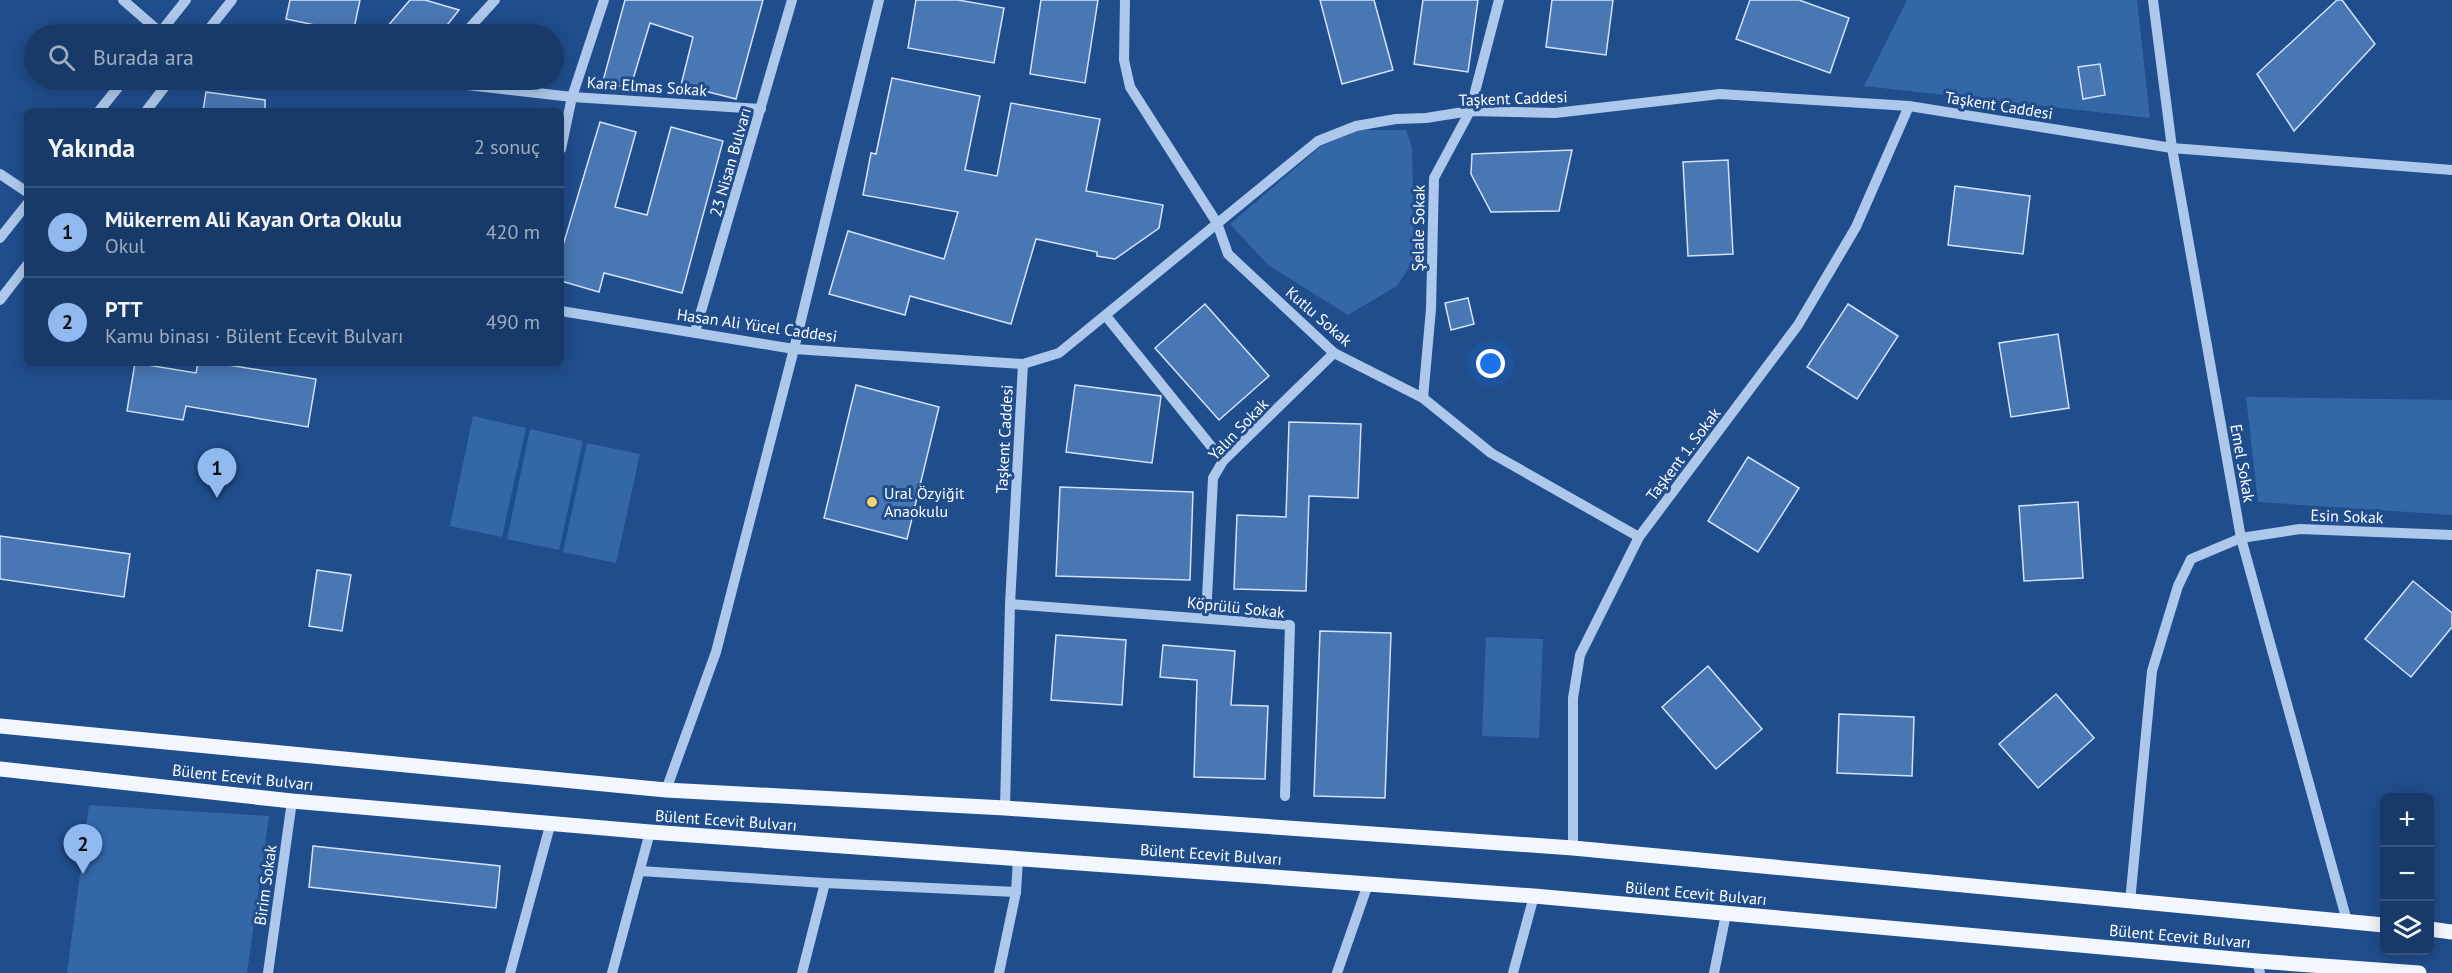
<!DOCTYPE html>
<html lang="tr">
<head>
<meta charset="utf-8">
<style>
	:root { --surface:#183a68; --page:#21416e; --text:#f1f3f6; --muted:#9fadc0; --line:#36547c; --accent:#90b9f0 }
	body { margin:0; font-family:"PT Sans",sans-serif; background:var(--page); color:var(--text) }
	.controls { position:absolute; right:18px; bottom:18px; display:grid; overflow:hidden; border-radius:9px; box-shadow:0 3px 15px #0003 }
	.controls button { width:54px; height:54px; display:grid; place-items:center; padding:0; border:0; border-bottom:2px solid var(--line); background:var(--surface); color:var(--text); font:30px sans-serif }
	.you { position:absolute; left:1491px; top:364px; width:21px; height:21px; margin:-15px; border:4px solid #fff; border-radius:50%; background:#1a73e8; box-shadow:0 0 0 9px #1a73e833 }
	.badge { display:grid; place-items:center; width:39px; height:39px; border-radius:50%; background:var(--accent); color:#111; font-size:20px; font-weight:700 }
	.pin { position:absolute; translate:-50% -50px; filter:drop-shadow(0 2px 3px #0008) }
	.pin::after { content:''; position:absolute; top:32px; width:21px; height:18px; background:inherit; clip-path:polygon(0 0,100% 0,50% 100%) }
	.list { margin:0; padding:0; list-style:none }
	h2 { display:flex; justify-content:space-between; align-items:center; height:78px; margin:0; padding:0 24px; font-size:26px }
	h2 small { font-size:20px; font-weight:400; color:var(--muted) }
	.list li { display:grid; grid-template-columns:39px 1fr auto; gap:18px; align-items:center; box-sizing:border-box; height:90px; padding:0 24px; border-top:2px solid var(--line) }
	.list b { display:block; font-size:22px; white-space:nowrap }
	.list p { margin:0; font-size:20px; white-space:nowrap; color:var(--muted) }
	.list em { font-size:20px; font-style:normal; color:var(--muted) }
	.icon { flex:none; width:33px; height:33px; fill:none; stroke:currentColor; stroke-width:2; stroke-linecap:round; stroke-linejoin:round }
	.map { position:relative; flex:none; width:2452px; height:973px; overflow:hidden }
	.search { position:absolute; background:var(--surface); box-shadow:0 3px 15px #0003; left:24px; top:24px; width:540px; height:66px; display:flex; align-items:center; gap:15px; box-sizing:border-box; padding:0 21px; border-radius:33px; color:var(--muted); font-size:22px }
	.panel { position:absolute; background:var(--surface); box-shadow:0 3px 15px #0003; left:24px; top:108px; width:540px; height:258px; border-radius:9px }
	.map>svg:first-child { display:block }
</style>
</head>
<body>
<div class="map">
<svg width="2452" height="973" viewBox="0 0 2452 973">
	<rect width="100%" height="100%" fill="#204d8b"/>
	<!-- green -->
	<g fill="#3467a8">
		<polygon points="1907,0 2137,0 2150,118 1864,86"/>
		<polygon points="1359,130 1406,130 1412,147 1414,260 1397,286 1348,315 1268,265 1230,224 1321,146"/>
		<polygon points="2246,397 2452,400 2452,515 2258,502"/>
		<polygon points="473,416 526,428 502,537 450,526"/>
		<polygon points="530,429 583,441 559,550 507,539"/>
		<polygon points="587,443 640,454 616,563 563,552"/>
		<polygon points="1486,637 1543,639 1539,738 1482,736"/>
		<polygon points="89,805 269,816 247,973 67,973"/>
	</g>
	<!-- building -->
	<g fill="#4977b3" stroke="#d2e3f8" stroke-width="1.5">
		<polygon points="290,0 360,0 353,33 286,19"/>
		<polygon points="410,0 425,0 459,10 440,34 381,34"/>
		<polygon points="625,0 763,0 736,99 681,85 693,37 650,23 630,89 603,81"/>
		<polygon points="916,0 958,0 1004,8 994,63 908,48"/>
		<polygon points="1041,0 1098,0 1085,83 1030,74"/>
		<polygon points="1320,0 1374,0 1393,70 1342,84"/>
		<polygon points="1423,0 1478,0 1468,72 1414,64"/>
		<polygon points="1552,0 1613,0 1606,55 1546,47"/>
		<polygon points="1750,0 1799,0 1849,18 1830,73 1736,39"/>
		<polygon points="2337,0 2342,0 2375,44 2294,131 2257,74"/>
		<polygon points="2100,64 2105,95 2083,99 2078,67"/>
		<polygon points="892,78 980,96 965,170 997,176 1011,103 1100,119 1086,191 1163,205 1159,228 1115,259 1097,256 1097,252 1036,239 1011,324 910,296 905,315 829,294 848,231 944,259 958,212 863,195 871,153 876,154"/>
		<polygon points="206,92 265,100 265,111 203,111"/>
		<polygon points="600,122 636,132 615,207 647,215 671,127 723,141 682,293 604,273 599,292 561,281 561,252"/>
		<polygon points="1572,150 1559,211 1491,212 1471,174 1472,154"/>
		<polygon points="1728,160 1733,254 1688,256 1683,162"/>
		<polygon points="1955,186 2030,196 2023,254 1948,245"/>
		<polygon points="1468,298 1474,324 1451,330 1445,303"/>
		<polygon points="1205,304 1269,376 1219,420 1155,348"/>
		<polygon points="1848,304 1898,336 1857,399 1807,367"/>
		<polygon points="2058,334 2069,408 2011,417 1999,343"/>
		<polygon points="135,363 196,373 198,363 216,363 316,379 308,427 186,406 183,420 127,411"/>
		<polygon points="856,385 939,407 907,539 824,518"/>
		<polygon points="1075,385 1161,396 1152,463 1066,452"/>
		<polygon points="1289,422 1361,424 1358,498 1309,496 1306,591 1234,589 1237,515 1286,517"/>
		<polygon points="1748,457 1799,488 1758,552 1708,521"/>
		<polygon points="1060,487 1193,492 1190,580 1056,576"/>
		<polygon points="2078,502 2083,578 2024,581 2019,506"/>
		<polygon points="0,536 130,554 124,597 0,579"/>
		<polygon points="317,570 351,575 342,631 309,626"/>
		<polygon points="2413,581 2452,613 2452,627 2411,677 2365,639"/>
		<polygon points="1320,631 1391,633 1385,798 1314,796"/>
		<polygon points="1056,635 1126,640 1122,705 1051,700"/>
		<polygon points="1163,645 1235,651 1231,705 1268,706 1265,779 1194,777 1197,680 1160,677"/>
		<polygon points="1708,666 1762,729 1716,769 1662,707"/>
		<polygon points="2056,694 2094,738 2038,788 1999,744"/>
		<polygon points="1839,714 1914,717 1912,776 1837,773"/>
		<polygon points="313,846 500,866 496,908 309,887"/>
	</g>
	<g fill="none" stroke-linecap="round" stroke-linejoin="round">
		<!-- minor -->
		<g stroke="#adc8eb" stroke-width="10">
			<polyline points="123,0 161,33"/>
			<polyline points="1125,0 1124,60 1130,87 1217,223 1228,254 1334,353 1423,398 1491,453 1639,537"/>
			<polyline points="2153,0 2172,148 2241,538 2347,921"/>
			<polyline points="159,34 186,0"/>
			<polyline points="205,34 232,0"/>
			<polyline points="464,34 495,0"/>
			<polyline points="424,80 572,97 761,109"/>
			<polyline points="99,111 124,80"/>
			<polyline points="146,111 170,80"/>
			<polyline points="561,149 572,97 604,0"/>
			<polyline points="0,174 27,192"/>
			<polyline points="0,238 27,204"/>
			<polyline points="0,300 27,265"/>
			<polyline points="561,311 794,349 1023,364"/>
			<polyline points="1106,316 1223,461"/>
			<polyline points="695,332 792,0"/>
			<polyline points="1423,398 1431,309 1434,178 1470,111 1499,0"/>
			<polyline points="1010,604 1290,625 1285,796"/>
			<polyline points="1206,618 1213,478 1223,461 1334,353"/>
			<polyline points="666,790 716,652 794,349 879,0"/>
			<polyline points="1005,808 1010,604 1023,364 1059,353 1318,141 1356,126 1396,119 1426,118 1470,111 1555,113 1720,94 1909,106 2172,148 2452,170"/>
			<polyline points="1573,848 1573,698 1580,655 1639,537 1798,325 1856,227 1909,106"/>
			<polyline points="640,871 825,883 1016,892"/>
			<polyline points="2130,902 2152,671 2178,586 2191,559 2241,538 2300,529 2452,535"/>
			<polyline points="2257,961 2260,973"/>
			<polyline points="268,973 292,801"/>
			<polyline points="510,973 551,822"/>
			<polyline points="612,973 650,832"/>
			<polyline points="802,973 825,883"/>
			<polyline points="999,973 1016,892 1018,859"/>
			<polyline points="1337,973 1368,884"/>
			<polyline points="1513,973 1534,896"/>
			<polyline points="1714,973 1726,914"/>
		</g>
		<!-- major -->
		<g stroke="#f2f7fe" stroke-width="15">
			<polyline points="0,726 666,790 1005,808 1573,848 2384,925"/>
			<polyline points="0,769 292,801 650,832 1534,896 2257,961 2419,973"/>
			<polyline points="2430,929 2452,932"/>
		</g>
	</g>
	<!-- markers -->
	<circle fill="#f9d36e" stroke="#204d8b" stroke-width="2" cx="872" cy="502" r="6"/>
	<g text-anchor="middle" dominant-baseline="central" stroke-width="6" stroke-linejoin="round" paint-order="stroke">
		<!-- street labels -->
		<g font-size="16" fill="#fff" stroke="#204d8b">
			<text transform="translate(647 86) rotate(4)">Kara Elmas Sokak</text>
			<text transform="translate(1513 98) rotate(-2)">Taşkent Caddesi</text>
			<text transform="translate(1999 105) rotate(9)">Taşkent Caddesi</text>
			<text transform="translate(730 162) rotate(-74)">23 Nisan Bulvarı</text>
			<text transform="translate(1418 228) rotate(-89)">Şelale Sokak</text>
			<text transform="translate(1319 316) rotate(41)">Kutlu Sokak</text>
			<text transform="translate(757 325) rotate(8)">Hasan Ali Yücel Caddesi</text>
			<text transform="translate(1238 429) rotate(-46)">Yalın Sokak</text>
			<text transform="translate(1004 439) rotate(-87)">Taşkent Caddesi</text>
			<text transform="translate(1683 454) rotate(-53)">Taşkent 1. Sokak</text>
			<text transform="translate(2243 463) rotate(80)">Emel Sokak</text>
			<text transform="translate(2347 516) rotate(2)">Esin Sokak</text>
			<text transform="translate(1236 607) rotate(6)">Köprülü Sokak</text>
			<text transform="translate(243 777) rotate(6)">Bülent Ecevit Bulvarı</text>
			<text transform="translate(726 820) rotate(4)">Bülent Ecevit Bulvarı</text>
			<text transform="translate(1211 854) rotate(4)">Bülent Ecevit Bulvarı</text>
			<text transform="translate(265 885) rotate(-82)">Birim Sokak</text>
			<text transform="translate(1696 893) rotate(5)">Bülent Ecevit Bulvarı</text>
			<text transform="translate(2180 936) rotate(5)">Bülent Ecevit Bulvarı</text>
		</g>
		<!-- poi labels -->
		<g font-size="16" fill="#fff" stroke="#204d8b" text-anchor="start">
			<text x="884" y="493">Ural Özyiğit<tspan x="884" dy="18">Anaokulu</tspan></text>
		</g>
	</g>
</svg>
<div class="controls">
<button>+</button>
<button>−</button>
<button><svg class="icon" aria-label="layers" viewBox="0 0 24 24"><path d="M12 4l9 5-9 5-9-5zM3 14l9 5 9-5"/></svg></button>
</div>
<div class="you"></div>
<div class="pin badge" style="left:217px;top:498px">1</div>
<div class="pin badge" style="left:83px;top:874px">2</div>
<div class="search"><svg class="icon" aria-label="search" viewBox="0 0 24 24"><circle cx="10" cy="10" r="6"/><path d="M15 15l6 6"/></svg>Burada ara</div>
<section class="panel">
<h2>Yakında<small>2 sonuç</small></h2>
<ul class="list">
<li><span class="badge">1</span><div><b>Mükerrem Ali Kayan Orta Okulu</b><p>Okul</p></div><em>420 m</em></li>
<li><span class="badge">2</span><div><b>PTT</b><p>Kamu binası · Bülent Ecevit Bulvarı</p></div><em>490 m</em></li>
</ul>
</section>
</div>
</body>
</html>
